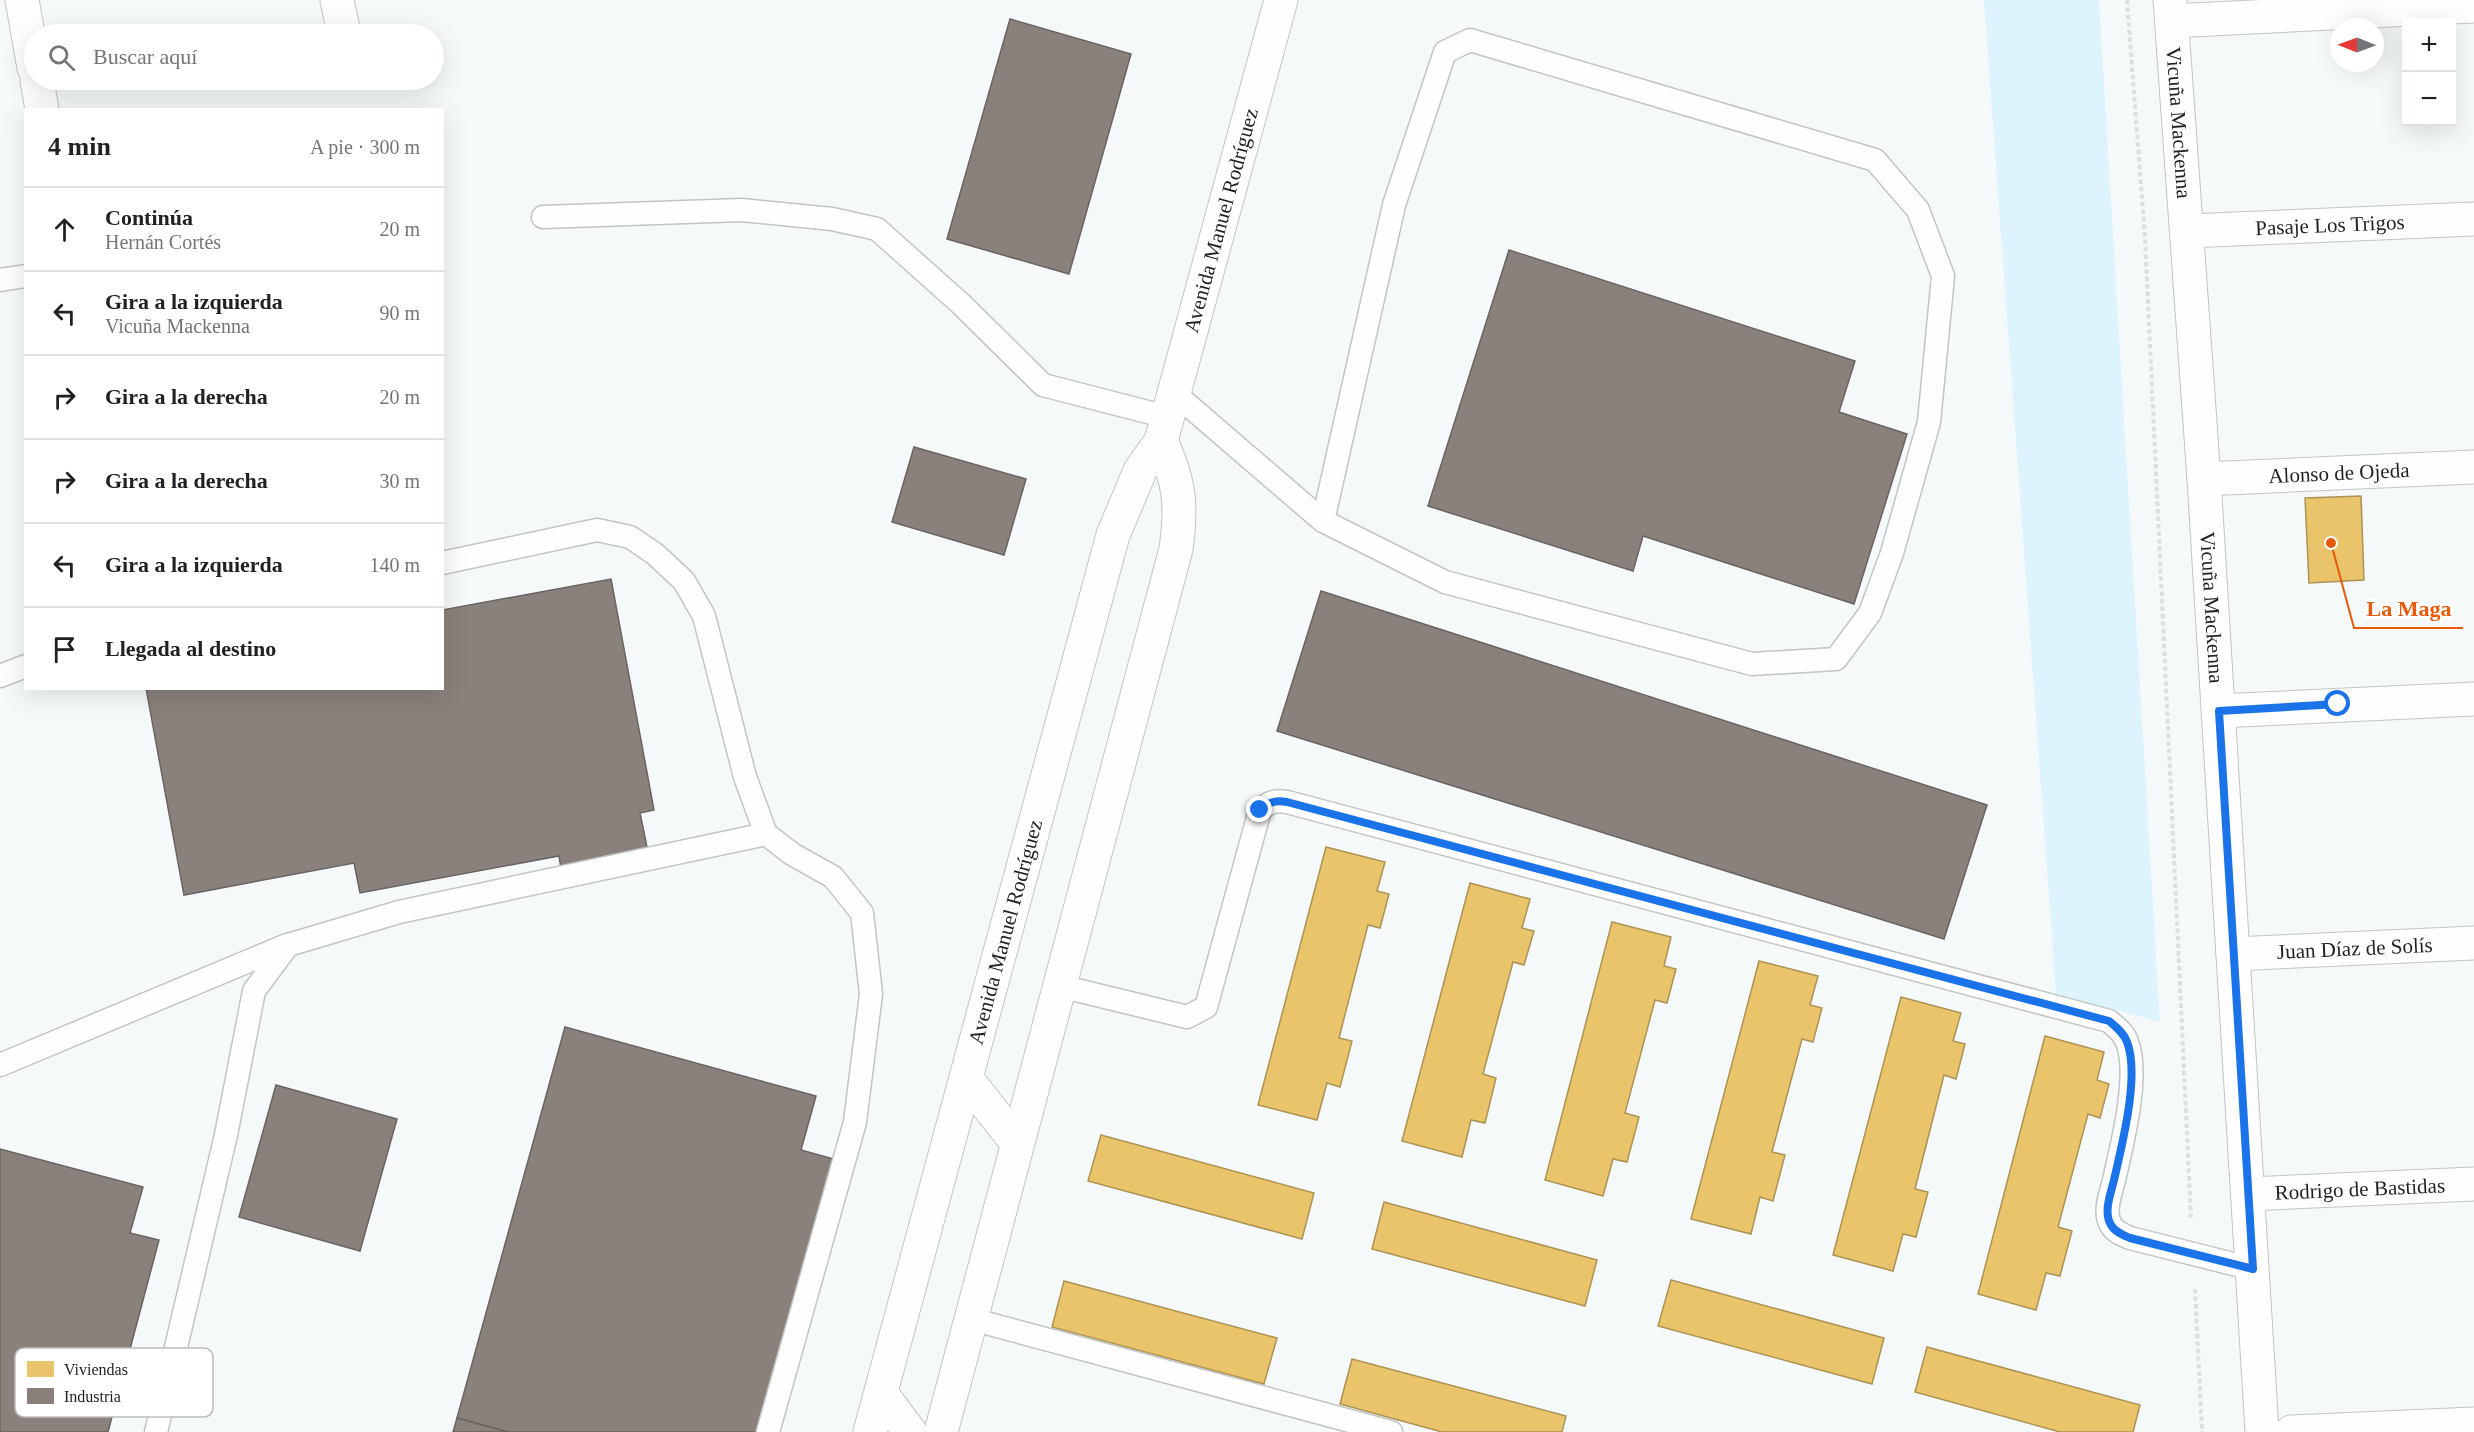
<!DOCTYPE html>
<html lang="es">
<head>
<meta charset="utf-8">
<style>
	:root { --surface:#fff; --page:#f6f6f6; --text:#202124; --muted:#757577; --line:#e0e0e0 }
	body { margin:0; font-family:"Times New Roman",serif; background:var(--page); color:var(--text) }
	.controls { position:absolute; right:18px; top:18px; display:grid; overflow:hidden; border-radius:0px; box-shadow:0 6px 24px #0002 }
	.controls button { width:54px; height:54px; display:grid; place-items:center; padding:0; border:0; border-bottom:2px solid var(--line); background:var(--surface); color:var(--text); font:30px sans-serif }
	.compass { position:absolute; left:2330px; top:18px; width:54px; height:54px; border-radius:50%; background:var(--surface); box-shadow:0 6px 24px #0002; rotate:271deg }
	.stop { position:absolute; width:18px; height:18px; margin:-14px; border:4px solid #1a73e8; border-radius:50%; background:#fff }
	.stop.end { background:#1a73e8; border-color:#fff; box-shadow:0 2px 6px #0008 }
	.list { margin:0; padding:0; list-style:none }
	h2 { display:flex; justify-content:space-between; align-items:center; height:78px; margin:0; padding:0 24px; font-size:26px }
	h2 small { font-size:20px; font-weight:400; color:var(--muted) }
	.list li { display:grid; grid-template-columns:39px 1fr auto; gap:18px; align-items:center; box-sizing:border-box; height:84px; padding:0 24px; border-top:2px solid var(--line) }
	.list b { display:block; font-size:22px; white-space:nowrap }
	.list p { margin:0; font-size:20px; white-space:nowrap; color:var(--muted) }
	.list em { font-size:20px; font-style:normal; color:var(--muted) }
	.icon { flex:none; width:33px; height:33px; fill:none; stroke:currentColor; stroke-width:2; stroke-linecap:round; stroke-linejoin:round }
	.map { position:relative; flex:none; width:2474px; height:1432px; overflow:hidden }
	.search { position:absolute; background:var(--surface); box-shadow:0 6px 24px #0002; left:24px; top:24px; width:420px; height:66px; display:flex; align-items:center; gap:15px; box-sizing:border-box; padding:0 21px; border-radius:33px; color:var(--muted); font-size:22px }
	.panel { position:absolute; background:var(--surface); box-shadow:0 6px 24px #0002; left:24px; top:108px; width:420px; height:582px; border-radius:0px }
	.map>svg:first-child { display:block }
</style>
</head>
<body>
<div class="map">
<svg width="2474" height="1432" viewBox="0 0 2474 1432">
	<rect width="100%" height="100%" fill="#f5f9fa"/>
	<!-- green -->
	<polygon fill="#def4fc" points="1984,0 2099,0 2160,1022 2056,994"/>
	<!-- homes -->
	<g fill="#e9c46a" stroke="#ac9354" stroke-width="1.5">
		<polygon points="2361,496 2364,580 2309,583 2305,498"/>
		<polygon points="1326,847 1385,862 1377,891 1389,894 1380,928 1368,925 1339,1038 1352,1041 1340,1087 1327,1083 1317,1120 1258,1105"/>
		<polygon points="1470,883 1530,899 1522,928 1534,931 1524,965 1513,962 1483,1074 1496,1078 1485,1123 1471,1120 1462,1157 1402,1141"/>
		<polygon points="1612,922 1671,937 1664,966 1676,969 1667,1003 1655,1000 1625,1113 1639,1117 1627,1162 1613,1159 1603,1196 1545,1180"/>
		<polygon points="1759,961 1818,976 1810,1005 1822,1008 1813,1042 1802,1039 1772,1152 1785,1155 1773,1201 1760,1197 1751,1234 1691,1219"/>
		<polygon points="1901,997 1961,1013 1953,1041 1965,1044 1956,1079 1944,1075 1915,1189 1928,1192 1916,1237 1903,1234 1893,1271 1833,1255"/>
		<polygon points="2045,1036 2104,1052 2097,1080 2109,1084 2100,1118 2088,1114 2058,1227 2072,1231 2060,1276 2046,1273 2036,1310 1978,1294"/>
		<polygon points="1101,1135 1314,1193 1302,1239 1088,1181"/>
		<polygon points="1384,1202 1597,1260 1585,1306 1372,1249"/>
		<polygon points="1671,1280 1884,1338 1872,1384 1658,1326"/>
		<polygon points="1064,1281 1277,1338 1264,1384 1052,1327"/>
		<polygon points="1927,1347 2140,1405 2133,1432 2060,1432 1915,1392"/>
		<polygon points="1352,1359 1566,1416 1562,1432 1442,1432 1340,1404"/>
	</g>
	<!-- industry -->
	<g fill="#8a817c" stroke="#6a6461" stroke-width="1.5">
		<polygon points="1010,19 1131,54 1069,274 947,239"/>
		<polygon points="1509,250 1855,361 1839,412 1907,434 1854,604 1643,536 1633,571 1428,506"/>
		<polygon points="914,447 1026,479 1004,555 892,522"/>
		<polygon points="611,579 654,810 640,813 648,852 561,869 559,856 360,893 354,863 184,895 146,688 442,688 442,610"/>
		<polygon points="1321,591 1987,805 1944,939 1277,731"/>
		<polygon points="565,1027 816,1096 801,1150 837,1160 762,1432 508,1432 457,1418"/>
		<polygon points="276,1085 397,1119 360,1251 239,1217"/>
		<polygon points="0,1149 143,1187 130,1233 159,1240 108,1432 0,1432"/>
		<polygon points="457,1418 508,1432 453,1432"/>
	</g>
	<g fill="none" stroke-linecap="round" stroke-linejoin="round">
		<defs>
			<g id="lane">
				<polyline points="543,217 742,210 832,219 877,229 961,304 1043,385 1167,417"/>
				<polyline points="0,280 26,276"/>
				<polyline points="1173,392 1323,521 1445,582 1752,664 1836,659 1870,613 1892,553 1929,422 1943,276 1918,210 1875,160 1470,40 1445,52 1394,205 1323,521"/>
				<polyline points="442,563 597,530 630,537 655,554 684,581 704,616 745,777 766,834 792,854 833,877 862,913 871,994 855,1122 768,1432"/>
				<polyline points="0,676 26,666"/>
				<path d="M1060,986L1187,1017L1206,1007L1260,810C1269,802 1275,800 1287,802L2109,1021C2116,1027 2124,1033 2127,1042C2140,1075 2122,1145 2114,1180C2111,1193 2103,1212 2111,1225C2115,1232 2123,1235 2130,1238L2253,1269"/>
				<polyline points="0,1065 287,945"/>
				<polyline points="971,1319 1391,1432"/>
				<polyline points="156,1432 226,1135 254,991 288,945 399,912 766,834"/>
			</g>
			<g id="street">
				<polyline points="22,0 34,68"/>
				<polyline points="337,0 344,34"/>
				<polyline points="2172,21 2474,6"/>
				<polyline points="37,80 42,110"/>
				<path id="s1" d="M2188,231L2474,219"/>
				<path id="s2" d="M2204,479L2474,467"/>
				<polyline points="2219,711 2474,699"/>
				<path id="s3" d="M2233,954L2474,943"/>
				<path id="s4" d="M2248,1194L2474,1184"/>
				<polyline points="2291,1432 2474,1424"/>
			</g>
			<g id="secondary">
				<path id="s5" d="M2170,0L2204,479L2262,1432"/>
				<polyline points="966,1078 1017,1143"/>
				<polyline points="881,1393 910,1432"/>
				<path id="s6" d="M870,1432L1113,535L1140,471L1161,441L1281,0"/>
				<path d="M941,1432L1176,549C1182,504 1180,483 1161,441"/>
			</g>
		</defs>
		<!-- lane casing -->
		<use href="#lane" stroke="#c2c5c5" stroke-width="25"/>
		<!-- street casing -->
		<use href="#street" stroke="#c2c5c5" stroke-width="35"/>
		<!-- secondary casing -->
		<use href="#secondary" stroke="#c2c5c5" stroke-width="35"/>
		<!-- path -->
		<g stroke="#dddfdf" stroke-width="4" stroke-dasharray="4.5 3" stroke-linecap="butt">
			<polyline points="2127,0 2145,238 2191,1219"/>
			<polyline points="2195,1289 2202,1432"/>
		</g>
		<!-- lane -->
		<use href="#lane" stroke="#fefefe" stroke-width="22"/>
		<!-- street -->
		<use href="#street" stroke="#fefefe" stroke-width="33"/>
		<!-- secondary -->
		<use href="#secondary" stroke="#fefefe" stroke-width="33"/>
	</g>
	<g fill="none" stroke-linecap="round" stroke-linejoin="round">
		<!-- route -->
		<path stroke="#1a73e8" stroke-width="8" d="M1260,810C1269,802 1275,800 1287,802L2109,1021C2116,1027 2124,1033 2127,1042C2140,1075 2122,1145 2114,1180C2111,1193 2103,1212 2111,1225C2115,1232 2123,1235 2130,1238L2253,1269L2219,711L2338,704"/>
	</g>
	<g text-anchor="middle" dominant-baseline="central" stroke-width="6" stroke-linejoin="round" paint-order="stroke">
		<!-- street labels -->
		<g font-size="21" fill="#1e2121" stroke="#fff">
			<text stroke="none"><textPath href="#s5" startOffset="123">Vicuña Mackenna</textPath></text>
			<text stroke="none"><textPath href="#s6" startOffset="1264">Avenida Manuel Rodríguez</textPath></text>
			<text stroke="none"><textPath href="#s1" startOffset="142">Pasaje Los Trigos</textPath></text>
			<text stroke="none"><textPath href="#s2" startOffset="135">Alonso de Ojeda</textPath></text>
			<text stroke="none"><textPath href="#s5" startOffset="609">Vicuña Mackenna</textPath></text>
			<text stroke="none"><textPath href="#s6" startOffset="518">Avenida Manuel Rodríguez</textPath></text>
			<text stroke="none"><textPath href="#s3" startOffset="122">Juan Díaz de Solís</textPath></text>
			<text stroke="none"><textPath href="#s4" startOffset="112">Rodrigo de Bastidas</textPath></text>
		</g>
	</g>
	<!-- legend -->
	<rect x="15" y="1348" width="198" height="69" rx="9" fill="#fff" stroke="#bcbcbc" stroke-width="1.5"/>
	<rect x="27" y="1361" width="27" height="16" fill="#e9c46a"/>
	<rect x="27" y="1388" width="27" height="16" fill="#8a817c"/>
	<g font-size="16" fill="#1e2121">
		<text x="64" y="1375">Viviendas</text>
		<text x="64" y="1402">Industria</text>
	</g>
	<!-- callouts -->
	<path fill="none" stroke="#e8590c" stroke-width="2" d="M2331 543L2354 628H2463"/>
	<circle fill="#e8590c" stroke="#fff" stroke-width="2" cx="2331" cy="543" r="6"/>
	<g font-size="22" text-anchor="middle" font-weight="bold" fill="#e8590c" stroke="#fff" stroke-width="6" stroke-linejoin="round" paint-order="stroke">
		<text x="2409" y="616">La Maga</text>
	</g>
</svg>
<div class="controls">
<button>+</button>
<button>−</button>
</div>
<svg class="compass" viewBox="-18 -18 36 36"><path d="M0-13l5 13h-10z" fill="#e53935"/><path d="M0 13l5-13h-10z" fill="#757577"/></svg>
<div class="stop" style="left:2338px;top:704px"></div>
<div class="stop end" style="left:1260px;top:810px"></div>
<div class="search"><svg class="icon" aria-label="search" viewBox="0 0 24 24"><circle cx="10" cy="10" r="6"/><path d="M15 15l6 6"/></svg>Buscar aquí</div>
<section class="panel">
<h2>4 min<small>A pie · 300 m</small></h2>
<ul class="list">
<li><svg class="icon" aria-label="ahead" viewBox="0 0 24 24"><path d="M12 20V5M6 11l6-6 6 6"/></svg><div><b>Continúa</b><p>Hernán Cortés</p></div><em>20 m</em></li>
<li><svg class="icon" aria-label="left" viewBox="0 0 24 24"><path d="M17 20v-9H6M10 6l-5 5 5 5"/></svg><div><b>Gira a la izquierda</b><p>Vicuña Mackenna</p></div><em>90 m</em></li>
<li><svg class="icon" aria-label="right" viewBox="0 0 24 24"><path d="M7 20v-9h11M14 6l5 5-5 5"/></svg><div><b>Gira a la derecha</b></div><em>20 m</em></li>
<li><svg class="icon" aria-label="right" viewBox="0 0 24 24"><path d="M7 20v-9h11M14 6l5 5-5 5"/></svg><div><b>Gira a la derecha</b></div><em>30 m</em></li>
<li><svg class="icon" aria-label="left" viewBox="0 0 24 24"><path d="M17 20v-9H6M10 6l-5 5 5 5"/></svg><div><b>Gira a la izquierda</b></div><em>140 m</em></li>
<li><svg class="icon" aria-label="arrive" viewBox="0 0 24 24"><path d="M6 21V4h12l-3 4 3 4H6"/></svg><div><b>Llegada al destino</b></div></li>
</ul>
</section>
</div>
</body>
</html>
